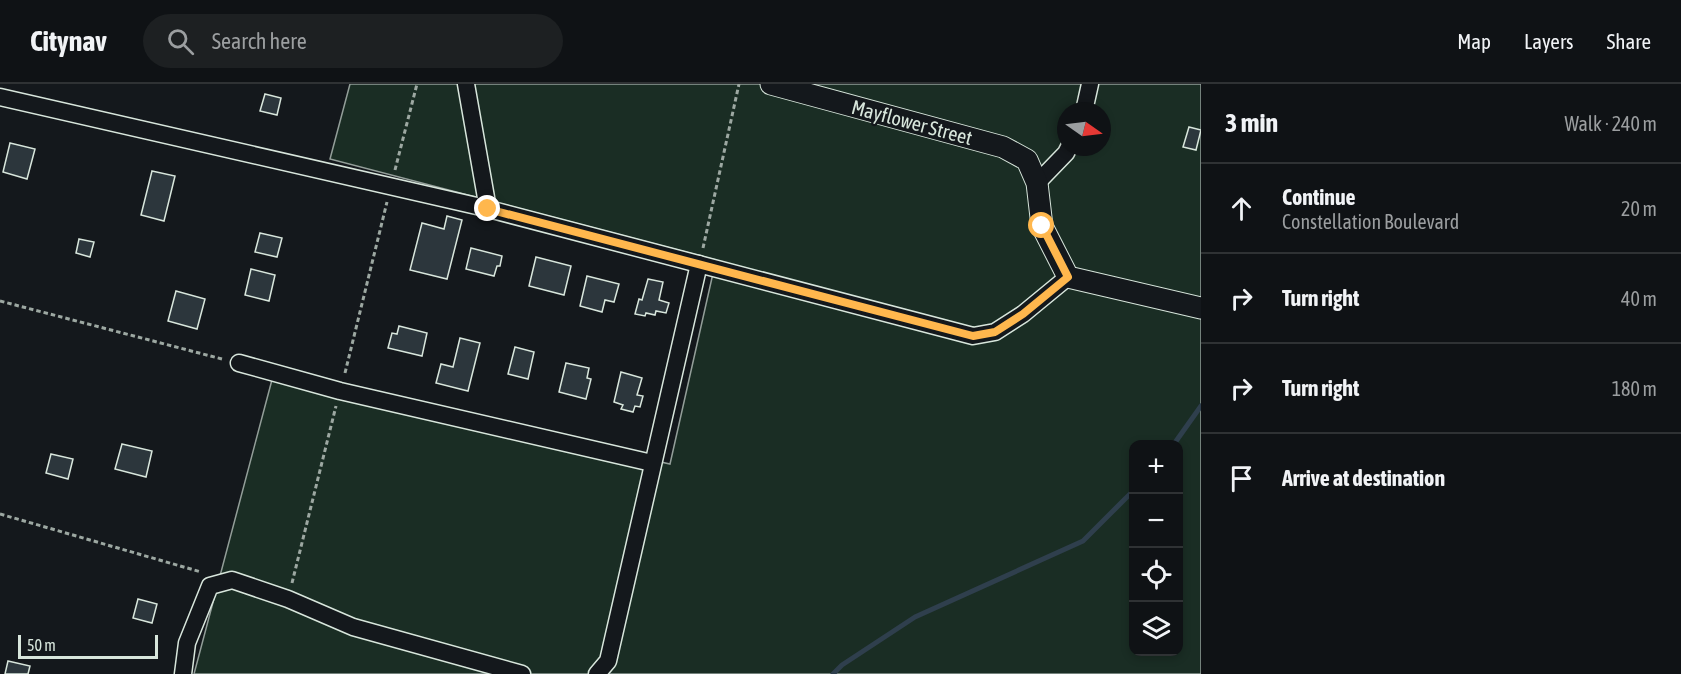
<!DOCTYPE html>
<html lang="en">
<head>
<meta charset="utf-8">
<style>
	:root { --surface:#0f1215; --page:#1d2022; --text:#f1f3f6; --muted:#9b9ea0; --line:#2f3234 }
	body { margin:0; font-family:"Asap Condensed",sans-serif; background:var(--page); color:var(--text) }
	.controls { position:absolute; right:18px; bottom:18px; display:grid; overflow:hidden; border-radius:12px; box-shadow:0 3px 9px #0003 }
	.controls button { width:54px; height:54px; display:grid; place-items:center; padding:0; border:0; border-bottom:2px solid var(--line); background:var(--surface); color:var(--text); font:30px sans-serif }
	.compass { position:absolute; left:1057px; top:18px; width:54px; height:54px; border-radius:50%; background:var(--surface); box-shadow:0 3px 9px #0003; rotate:104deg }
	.scale { position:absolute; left:18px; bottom:15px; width:140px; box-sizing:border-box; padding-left:6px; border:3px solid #d8e6dc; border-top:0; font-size:16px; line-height:21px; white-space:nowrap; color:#d8e6dc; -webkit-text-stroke:4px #14181c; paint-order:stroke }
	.stop { position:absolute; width:18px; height:18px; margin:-14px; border:4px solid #ffb74d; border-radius:50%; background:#fff }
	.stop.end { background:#ffb74d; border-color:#fff; box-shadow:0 2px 6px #0008 }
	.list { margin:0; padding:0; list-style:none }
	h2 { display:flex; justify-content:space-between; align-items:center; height:78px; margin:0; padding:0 24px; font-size:26px }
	h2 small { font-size:20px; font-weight:400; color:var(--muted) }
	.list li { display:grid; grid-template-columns:39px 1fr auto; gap:18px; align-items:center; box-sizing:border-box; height:90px; padding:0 24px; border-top:2px solid var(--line) }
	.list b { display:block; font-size:22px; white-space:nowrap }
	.list p { margin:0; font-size:20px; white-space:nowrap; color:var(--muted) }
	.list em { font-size:20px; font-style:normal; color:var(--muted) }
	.icon { flex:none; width:33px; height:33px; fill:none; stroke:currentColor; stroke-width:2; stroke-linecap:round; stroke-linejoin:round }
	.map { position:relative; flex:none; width:1201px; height:590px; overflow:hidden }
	header { display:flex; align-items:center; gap:36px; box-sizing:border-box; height:84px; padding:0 30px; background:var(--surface); border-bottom:2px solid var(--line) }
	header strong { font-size:28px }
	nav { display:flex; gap:33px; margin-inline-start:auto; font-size:21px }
	.search { width:420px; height:54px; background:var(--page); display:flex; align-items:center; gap:15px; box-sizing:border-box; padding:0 21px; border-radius:33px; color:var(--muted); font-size:22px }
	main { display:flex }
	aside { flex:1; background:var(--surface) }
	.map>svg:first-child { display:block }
</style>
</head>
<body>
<header>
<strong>Citynav</strong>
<div class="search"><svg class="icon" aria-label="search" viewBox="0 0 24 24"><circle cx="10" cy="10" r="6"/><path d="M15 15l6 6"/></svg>Search here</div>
<nav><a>Map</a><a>Layers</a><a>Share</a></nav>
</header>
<main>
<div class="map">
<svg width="1201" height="590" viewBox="0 0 1201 590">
	<rect width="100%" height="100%" fill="#14181c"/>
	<!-- green -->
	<path fill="#1a2d24" stroke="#939e99" stroke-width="1.5" fill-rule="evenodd" d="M350,0H1201V590H194L273,292L670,380L716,176L330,75ZM1066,27H1102V63H1066ZM1134,360H1178V568H1134Z"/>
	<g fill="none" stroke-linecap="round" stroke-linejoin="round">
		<!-- stream -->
		<g stroke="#2f3f4d" stroke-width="5">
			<polyline points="1174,360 1201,322"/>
			<polyline points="833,590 842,581 915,533 1083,457 1134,406"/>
		</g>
	</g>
	<!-- building -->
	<g fill="#2c363c" stroke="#d8e6dc" stroke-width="1.5">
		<polygon points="265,10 281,14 277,31 260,27"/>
		<polygon points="1189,43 1201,46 1196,66 1183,63"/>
		<polygon points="10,59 35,65 27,95 3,88"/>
		<polygon points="152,87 175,92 164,137 141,131"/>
		<polygon points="447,132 462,136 447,195 410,186 422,139 444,145"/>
		<polygon points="260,149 282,154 277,173 255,168"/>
		<polygon points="79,155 94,158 90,173 76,169"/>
		<polygon points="471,164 502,172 500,182 497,182 494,192 466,185"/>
		<polygon points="536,173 571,182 564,211 529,202"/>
		<polygon points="251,185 275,191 269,217 245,211"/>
		<polygon points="587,192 619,200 614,218 605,216 602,228 580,222"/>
		<polygon points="648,195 663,198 659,216 669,219 666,229 656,227 655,231 646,229 645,232 635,230 639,215 642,216"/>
		<polygon points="176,207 205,215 197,245 168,237"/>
		<polygon points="399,242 427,249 422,272 388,264 392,249 397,250"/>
		<polygon points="460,254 480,259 468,307 436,299 441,280 453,283"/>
		<polygon points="515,263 534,268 528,295 508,290"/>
		<polygon points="566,279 589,284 587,294 591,295 586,315 559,308"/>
		<polygon points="621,288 642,294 637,311 643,312 640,323 635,322 633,328 621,325 623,321 614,318"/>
		<polygon points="122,360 152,367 146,393 115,385"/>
		<polygon points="51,370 73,375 68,395 46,389"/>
		<polygon points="138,515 157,520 152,539 133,534"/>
		<polygon points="8,577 30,582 28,590 5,590"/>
	</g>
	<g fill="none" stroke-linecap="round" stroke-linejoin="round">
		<defs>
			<g id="minor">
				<polyline points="466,0 488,125"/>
				<polyline points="0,13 481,123 973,252 995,248 1023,230 1068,193"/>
				<polyline points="1084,27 1090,0"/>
				<polyline points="1037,99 1066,69 1069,63"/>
				<polyline points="239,279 340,307 652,379"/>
				<polyline points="183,590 187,559 210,502 232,496 288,515 353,543 522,590"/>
				<polyline points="597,590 608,577 699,180"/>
			</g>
			<polyline id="tertiary" points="771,0 1003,63 1027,76 1037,99 1042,142 1068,193 1201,224"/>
		</defs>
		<!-- minor casing -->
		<use href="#minor" stroke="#d8e6dc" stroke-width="19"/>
		<!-- tertiary casing -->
		<use href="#tertiary" stroke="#d8e6dc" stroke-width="23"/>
		<!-- path -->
		<g stroke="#9da8a2" stroke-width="3" stroke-dasharray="4.5 3" stroke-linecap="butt">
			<polyline points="395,86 417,0"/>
			<polyline points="703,164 739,0"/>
			<polyline points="0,217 222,275"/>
			<polyline points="345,289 387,118"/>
			<polyline points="0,430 201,488"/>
			<polyline points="292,499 336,322"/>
		</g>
		<!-- minor -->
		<use href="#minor" stroke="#14181c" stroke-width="16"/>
		<!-- tertiary -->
		<use href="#tertiary" stroke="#14181c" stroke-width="21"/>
	</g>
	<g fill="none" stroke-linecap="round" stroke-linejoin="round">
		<!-- route -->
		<polyline stroke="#ffb74d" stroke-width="8" points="488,125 973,252 995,248 1023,230 1068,193 1042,142"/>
	</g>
	<g text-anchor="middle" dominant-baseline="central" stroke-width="4.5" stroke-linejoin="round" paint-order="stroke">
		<!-- street labels -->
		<g font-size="20" fill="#d8e6dc" stroke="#14181c">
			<text transform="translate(912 38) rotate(15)">Mayflower Street</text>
		</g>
	</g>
</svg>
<div class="controls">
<button>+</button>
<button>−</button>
<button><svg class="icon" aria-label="locate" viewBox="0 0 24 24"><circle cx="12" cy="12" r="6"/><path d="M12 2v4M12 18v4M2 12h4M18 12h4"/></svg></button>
<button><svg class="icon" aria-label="layers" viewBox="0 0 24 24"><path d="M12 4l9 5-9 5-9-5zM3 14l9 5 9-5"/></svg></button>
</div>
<svg class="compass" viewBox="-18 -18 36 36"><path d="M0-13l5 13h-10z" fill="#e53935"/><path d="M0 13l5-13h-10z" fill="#9b9ea0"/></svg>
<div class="scale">50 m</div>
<div class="stop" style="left:1042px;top:142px"></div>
<div class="stop end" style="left:488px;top:125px"></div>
</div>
<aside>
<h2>3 min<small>Walk · 240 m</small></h2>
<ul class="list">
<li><svg class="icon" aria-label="ahead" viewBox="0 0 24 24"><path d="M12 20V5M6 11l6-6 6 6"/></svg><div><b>Continue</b><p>Constellation Boulevard</p></div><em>20 m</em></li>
<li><svg class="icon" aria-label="right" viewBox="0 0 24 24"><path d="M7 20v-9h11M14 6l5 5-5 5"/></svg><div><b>Turn right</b></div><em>40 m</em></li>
<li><svg class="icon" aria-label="right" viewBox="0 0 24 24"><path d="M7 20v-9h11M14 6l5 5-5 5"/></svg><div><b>Turn right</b></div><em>180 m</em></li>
<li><svg class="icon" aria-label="arrive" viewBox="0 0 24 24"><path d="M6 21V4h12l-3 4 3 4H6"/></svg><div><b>Arrive at destination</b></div></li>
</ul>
</aside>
</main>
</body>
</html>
